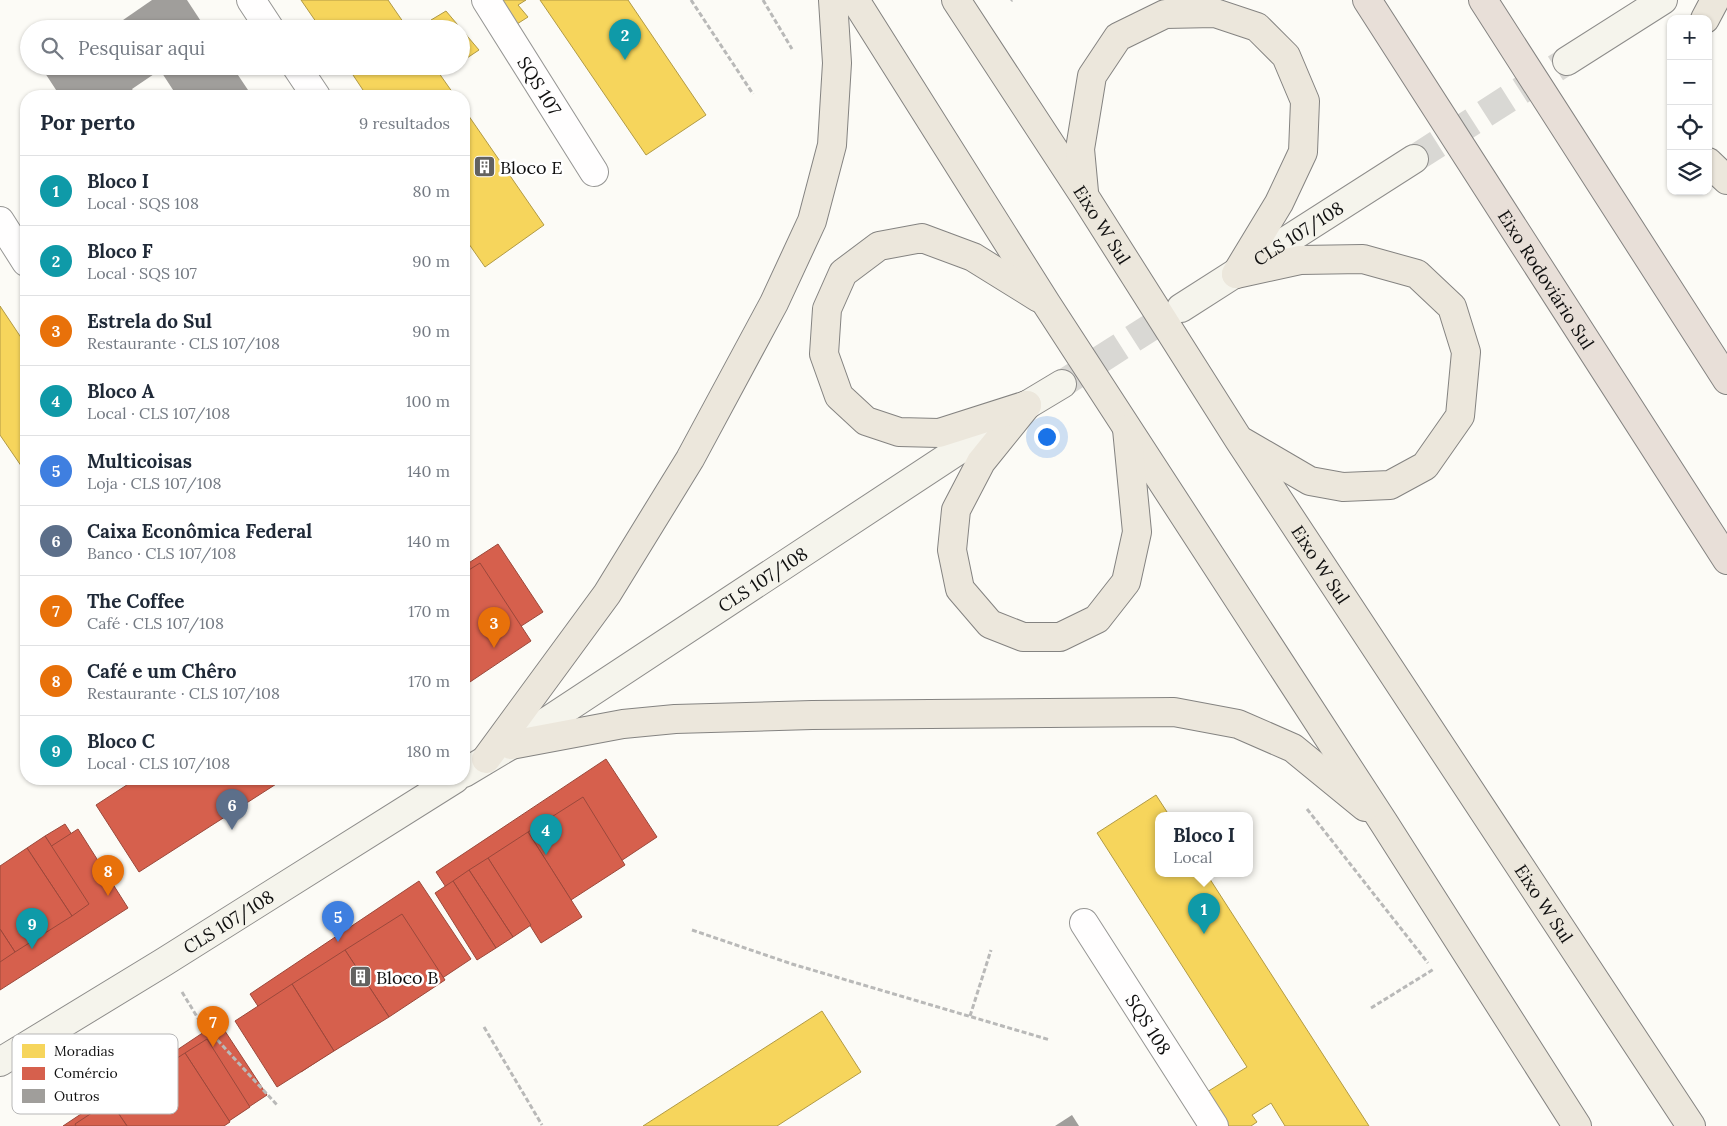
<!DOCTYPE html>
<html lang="pt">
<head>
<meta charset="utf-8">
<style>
	:root { --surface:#fff; --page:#f6f6f7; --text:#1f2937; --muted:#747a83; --line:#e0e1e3; --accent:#111827 }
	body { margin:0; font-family:Lora,serif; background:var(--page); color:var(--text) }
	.controls { position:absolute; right:15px; top:15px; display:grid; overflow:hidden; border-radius:10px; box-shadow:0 1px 4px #0004 }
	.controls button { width:45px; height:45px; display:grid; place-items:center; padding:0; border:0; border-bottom:1px solid var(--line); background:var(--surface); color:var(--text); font:25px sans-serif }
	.you { position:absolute; left:1046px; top:436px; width:18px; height:18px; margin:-12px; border:4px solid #fff; border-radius:50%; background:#1a73e8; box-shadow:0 0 0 8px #1a73e833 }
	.badge { display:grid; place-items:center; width:32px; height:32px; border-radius:50%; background:var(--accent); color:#fff; font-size:16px; font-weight:700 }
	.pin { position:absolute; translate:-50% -41px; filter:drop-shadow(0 1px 2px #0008) }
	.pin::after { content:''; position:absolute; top:26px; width:18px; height:15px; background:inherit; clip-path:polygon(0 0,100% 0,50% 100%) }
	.popup { position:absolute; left:1155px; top:812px; width:98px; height:65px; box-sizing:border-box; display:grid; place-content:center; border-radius:10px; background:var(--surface); filter:drop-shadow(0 1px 4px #0005); font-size:16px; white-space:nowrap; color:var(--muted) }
	.popup b { font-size:19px; color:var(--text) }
	.popup::after { content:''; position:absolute; left:50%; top:100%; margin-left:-10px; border:10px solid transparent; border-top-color:var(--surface) }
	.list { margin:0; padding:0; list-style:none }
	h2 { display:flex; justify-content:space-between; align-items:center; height:65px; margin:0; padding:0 20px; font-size:21px }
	h2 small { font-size:16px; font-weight:400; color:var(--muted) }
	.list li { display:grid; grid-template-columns:32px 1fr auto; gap:15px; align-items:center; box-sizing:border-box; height:70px; padding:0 20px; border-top:1px solid var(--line) }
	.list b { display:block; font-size:19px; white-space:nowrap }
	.list p { margin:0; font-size:16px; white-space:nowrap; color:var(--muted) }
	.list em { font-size:16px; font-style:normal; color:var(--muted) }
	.icon { flex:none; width:28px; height:28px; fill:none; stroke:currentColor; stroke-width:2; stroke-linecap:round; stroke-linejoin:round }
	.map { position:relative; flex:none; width:1727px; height:1126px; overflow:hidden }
	.search { position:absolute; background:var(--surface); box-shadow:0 1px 4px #0004; left:20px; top:20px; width:450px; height:55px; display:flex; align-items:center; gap:12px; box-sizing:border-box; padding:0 18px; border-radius:28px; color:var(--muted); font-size:19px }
	.panel { position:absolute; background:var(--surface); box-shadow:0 1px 4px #0004; left:20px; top:90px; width:450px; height:695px; border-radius:20px }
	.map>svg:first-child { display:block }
</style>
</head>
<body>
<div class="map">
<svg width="1727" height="1126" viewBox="0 0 1727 1126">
	<rect width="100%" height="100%" fill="#fcfbf6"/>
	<!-- homes -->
	<g fill="#f6d55c" stroke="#b19a45">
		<polygon points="301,0 388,0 408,29 321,29"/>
		<polygon points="488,0 526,0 518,5 528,17 506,31"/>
		<polygon points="540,0 628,0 706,115 646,155"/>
		<polygon points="446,11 479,50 461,62 461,29 436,29 431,20"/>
		<polygon points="347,66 434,66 455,96 367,96"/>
		<polygon points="464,109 544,225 485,267 464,237"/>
		<polygon points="0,306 26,345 26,473 0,435"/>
		<polygon points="1156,795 1169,815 1159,815 1159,873 1206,873 1369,1126 1285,1126 1271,1103 1252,1115 1257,1122 1251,1126 1225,1126 1207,1092 1247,1067 1097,833"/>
		<polygon points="822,1011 861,1072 777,1126 643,1126"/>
	</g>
	<!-- shops -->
	<g fill="#d6604d" stroke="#9b483b">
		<polygon points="498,544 543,612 464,663 464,566"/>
		<polygon points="480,563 531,641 464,686 464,573"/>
		<polygon points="606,759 657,837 487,950 436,872"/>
		<polygon points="136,779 284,779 139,872 96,805"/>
		<polygon points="583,797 625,865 571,900 528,832"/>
		<polygon points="65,824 109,892 89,904 45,836"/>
		<polygon points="78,829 128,908 0,990 0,879"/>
		<polygon points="528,832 582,917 541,943 488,858"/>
		<polygon points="45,836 89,904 72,916 27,848"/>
		<polygon points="27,848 72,916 15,952 0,929 0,866"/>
		<polygon points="488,858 531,925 513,937 469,870"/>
		<polygon points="469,870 513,937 496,948 453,881"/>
		<polygon points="419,881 471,959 301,1072 250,994"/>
		<polygon points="453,881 496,948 477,960 435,893"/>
		<polygon points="402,914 445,980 389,1017 345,950"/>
		<polygon points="0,929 15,952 0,962"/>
		<polygon points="345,950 389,1017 334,1051 292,984"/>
		<polygon points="292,984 334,1051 277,1087 235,1021"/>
		<polygon points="219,1022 267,1095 220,1126 63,1126"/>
		<polygon points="207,1039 250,1107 229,1121 185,1053"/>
		<polygon points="185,1053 230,1122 224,1126 127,1126 110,1101"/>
		<polygon points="110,1101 127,1126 76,1126 75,1124"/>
	</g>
	<!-- building -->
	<g fill="#a09e9b">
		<polygon points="152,0 187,0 206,29 110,29"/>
		<polygon points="55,66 232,66 252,96 177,96 160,70 132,89 137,96 60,96 45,73"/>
		<polygon points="1072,1115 1079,1126 1055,1126"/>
	</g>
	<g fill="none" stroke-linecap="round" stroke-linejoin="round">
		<!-- secondary-tunnel -->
		<g stroke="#d9d8d4" stroke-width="28" stroke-dasharray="28 14" stroke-linecap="butt">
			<polyline points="1414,159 1567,61"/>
			<polyline points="1062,384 1181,308"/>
		</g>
		<defs>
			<g id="street">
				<polyline points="251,0 270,29"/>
				<path id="s1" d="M486,0L594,172"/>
				<polyline points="296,66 316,96"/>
				<polyline points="0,221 26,262"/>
				<path id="s2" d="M1084,923L1214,1126"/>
			</g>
			<g id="secondary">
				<polyline points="1567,61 1663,0"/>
				<path id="s3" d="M1181,308L1414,159"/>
				<path id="s4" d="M464,773L511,745L1027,405L1062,384"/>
				<path id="s5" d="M0,1062L164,962L455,779"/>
			</g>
			<g id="primary">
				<polyline points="855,0 1046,303 1384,823 1577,1126"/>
				<path id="s6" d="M956,0L1085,197L1239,440L1691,1126"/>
				<polyline points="1705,19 1715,0"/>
				<polyline points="1708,162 1727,180"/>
				<polyline points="1084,192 1080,149 1092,76 1118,37 1165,14 1215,13 1257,27 1286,56 1305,101 1303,152 1279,203 1236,274"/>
				<polyline points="1236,274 1300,260 1363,259 1417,274 1452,307 1466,352 1460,416 1425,466 1390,485 1343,487 1310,481 1243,442"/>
				<polyline points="1027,405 981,462 956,510 952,550 960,589 990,624 1023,637 1060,637 1097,619 1126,582 1137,532 1127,429"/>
				<polyline points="1027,405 939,433 899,432 866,421 839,396 824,354 827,309 843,273 879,246 922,238 973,257 1039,298"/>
				<polyline points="511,745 623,724 675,719 812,715 1174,712 1238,724 1293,748 1365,807"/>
				<polyline points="486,759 607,594 690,459 774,303 812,221 832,145 837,63 833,0"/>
			</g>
			<g id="highway">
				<path id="s7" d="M1367,0L1727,560"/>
				<polyline points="1483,0 1727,380"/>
			</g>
		</defs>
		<!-- street casing -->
		<use href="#street" stroke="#969694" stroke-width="30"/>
		<!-- secondary casing -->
		<use href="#secondary" stroke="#8d8c8a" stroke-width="30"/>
		<!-- primary casing -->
		<use href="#primary" stroke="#848381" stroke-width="30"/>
		<!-- highway casing -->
		<use href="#highway" stroke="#848381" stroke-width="30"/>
		<!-- path -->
		<g stroke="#b9b9b8" stroke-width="3" stroke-dasharray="5 2.5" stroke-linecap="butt">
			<polyline points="691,0 753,94"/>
			<polyline points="763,0 792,49"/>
			<polyline points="1011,1 1012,0"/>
			<polyline points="1307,809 1428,963"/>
			<polyline points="692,930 792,964 1050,1040"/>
			<polyline points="182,992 199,1020 277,1105"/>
			<polyline points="1371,1008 1434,969"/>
			<polyline points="970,1016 991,950"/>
			<polyline points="484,1027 542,1125"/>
		</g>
		<!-- street -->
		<use href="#street" stroke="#fffefe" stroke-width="28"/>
		<!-- secondary -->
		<use href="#secondary" stroke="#f5f4ec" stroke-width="28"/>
		<!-- primary -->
		<use href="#primary" stroke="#ece7dc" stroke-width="28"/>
		<!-- highway -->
		<use href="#highway" stroke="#e8dfd8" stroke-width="28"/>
	</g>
	<!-- icons -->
	<defs>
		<symbol id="building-square" viewBox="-11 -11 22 22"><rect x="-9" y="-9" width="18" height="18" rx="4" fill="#636260" stroke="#fff"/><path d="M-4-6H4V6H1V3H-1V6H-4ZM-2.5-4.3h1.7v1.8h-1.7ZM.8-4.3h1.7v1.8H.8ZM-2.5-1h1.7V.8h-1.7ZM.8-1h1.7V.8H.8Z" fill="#fff"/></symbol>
	</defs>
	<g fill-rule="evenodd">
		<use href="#building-square" x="472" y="154" width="25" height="25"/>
		<use href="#building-square" x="348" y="964" width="25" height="25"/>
	</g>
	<g text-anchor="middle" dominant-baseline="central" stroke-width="5" stroke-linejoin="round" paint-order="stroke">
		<!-- street labels -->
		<g font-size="18" fill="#101010" stroke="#fff">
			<text stroke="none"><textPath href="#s1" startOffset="101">SQS 107</textPath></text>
			<text stroke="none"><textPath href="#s6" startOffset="268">Eixo W Sul</textPath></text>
			<text stroke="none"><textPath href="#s3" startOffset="139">CLS 107/108</textPath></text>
			<text stroke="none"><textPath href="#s7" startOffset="332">Eixo Rodoviário Sul</textPath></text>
			<text stroke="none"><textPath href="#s6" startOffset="672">Eixo W Sul</textPath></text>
			<text stroke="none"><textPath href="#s4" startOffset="356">CLS 107/108</textPath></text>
			<text stroke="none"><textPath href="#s6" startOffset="1078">Eixo W Sul</textPath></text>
			<text stroke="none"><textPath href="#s5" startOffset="268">CLS 107/108</textPath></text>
			<text stroke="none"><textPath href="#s2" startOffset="120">SQS 108</textPath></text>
		</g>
		<!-- poi labels -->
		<g font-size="18" fill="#101010" stroke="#fff" text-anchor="start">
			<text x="500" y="167">Bloco E</text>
			<text x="376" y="977">Bloco B</text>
		</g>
	</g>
	<!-- legend -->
	<rect x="12" y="1034" width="166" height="80" rx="8" fill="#fff" stroke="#b7b7b7" stroke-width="1"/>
	<rect x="22" y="1044" width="23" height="14" fill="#f6d55c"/>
	<rect x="22" y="1067" width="23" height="13" fill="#d6604d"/>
	<rect x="22" y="1089" width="23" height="14" fill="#a09e9b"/>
	<g font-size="14" fill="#101010">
		<text x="54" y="1056">Moradias</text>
		<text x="54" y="1078">Comércio</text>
		<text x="54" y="1101">Outros</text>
	</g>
</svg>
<div class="controls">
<button>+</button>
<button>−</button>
<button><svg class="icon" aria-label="locate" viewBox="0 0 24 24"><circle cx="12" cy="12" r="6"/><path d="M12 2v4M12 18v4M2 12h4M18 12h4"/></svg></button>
<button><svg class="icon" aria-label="layers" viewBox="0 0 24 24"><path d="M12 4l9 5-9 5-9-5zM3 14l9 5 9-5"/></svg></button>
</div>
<div class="you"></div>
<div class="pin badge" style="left:1204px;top:934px;background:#0f9aa8">1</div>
<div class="popup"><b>Bloco I</b>Local</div>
<div class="pin badge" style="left:625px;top:60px;background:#0f9aa8">2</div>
<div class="pin badge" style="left:494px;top:648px;background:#e8710a">3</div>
<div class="pin badge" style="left:546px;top:855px;background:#0f9aa8">4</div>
<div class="pin badge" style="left:338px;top:942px;background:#3f7fe0">5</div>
<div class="pin badge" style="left:232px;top:830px;background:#5c6f8a">6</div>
<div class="pin badge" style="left:213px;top:1047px;background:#e8710a">7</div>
<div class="pin badge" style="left:108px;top:896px;background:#e8710a">8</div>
<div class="pin badge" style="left:32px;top:949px;background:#0f9aa8">9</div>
<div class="search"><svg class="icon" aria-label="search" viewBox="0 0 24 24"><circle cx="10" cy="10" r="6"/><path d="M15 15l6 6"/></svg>Pesquisar aqui</div>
<section class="panel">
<h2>Por perto<small>9 resultados</small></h2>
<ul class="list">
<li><span class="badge" style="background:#0f9aa8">1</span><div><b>Bloco I</b><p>Local · SQS 108</p></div><em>80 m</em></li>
<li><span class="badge" style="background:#0f9aa8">2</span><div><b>Bloco F</b><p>Local · SQS 107</p></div><em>90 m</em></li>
<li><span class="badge" style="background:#e8710a">3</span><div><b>Estrela do Sul</b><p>Restaurante · CLS 107/108</p></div><em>90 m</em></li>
<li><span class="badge" style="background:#0f9aa8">4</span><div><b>Bloco A</b><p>Local · CLS 107/108</p></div><em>100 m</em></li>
<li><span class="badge" style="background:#3f7fe0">5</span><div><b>Multicoisas</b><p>Loja · CLS 107/108</p></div><em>140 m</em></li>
<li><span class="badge" style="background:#5c6f8a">6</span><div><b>Caixa Econômica Federal</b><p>Banco · CLS 107/108</p></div><em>140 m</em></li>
<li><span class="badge" style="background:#e8710a">7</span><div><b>The Coffee</b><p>Café · CLS 107/108</p></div><em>170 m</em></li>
<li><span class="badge" style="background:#e8710a">8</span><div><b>Café e um Chêro</b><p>Restaurante · CLS 107/108</p></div><em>170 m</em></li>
<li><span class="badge" style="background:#0f9aa8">9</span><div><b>Bloco C</b><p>Local · CLS 107/108</p></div><em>180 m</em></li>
</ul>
</section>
</div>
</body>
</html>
